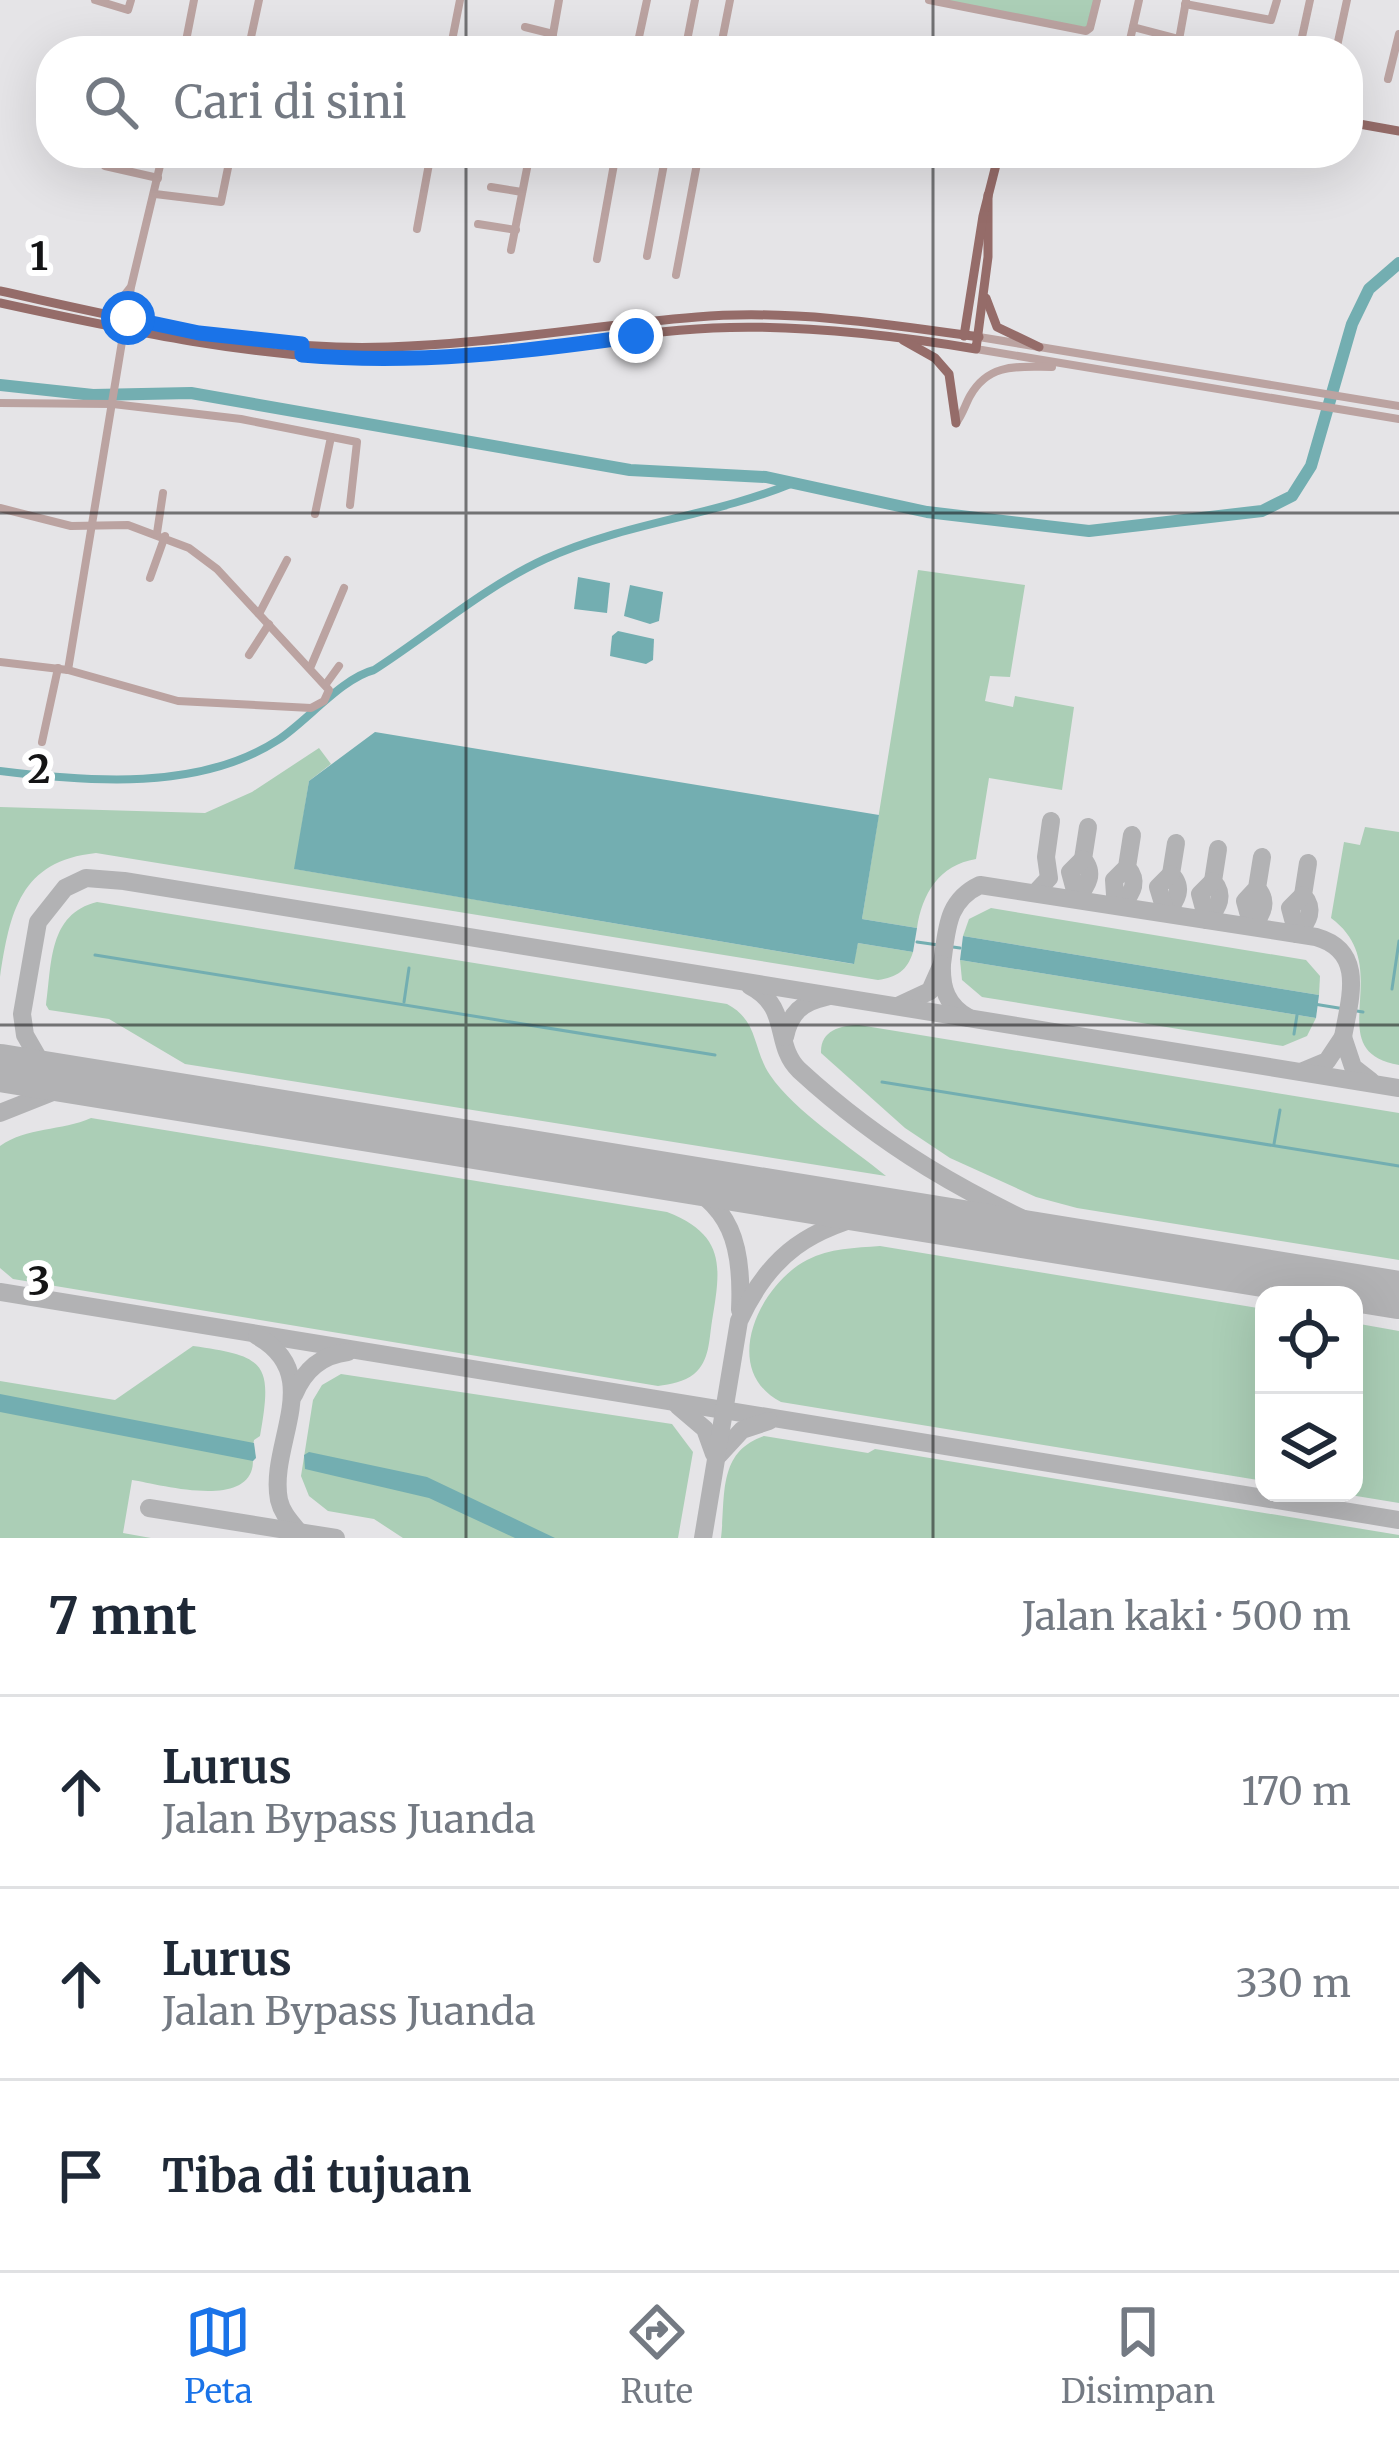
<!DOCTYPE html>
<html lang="id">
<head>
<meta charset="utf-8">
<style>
	:root { --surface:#fff; --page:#f6f6f7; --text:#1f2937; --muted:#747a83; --line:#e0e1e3; --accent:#1a73e8 }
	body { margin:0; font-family:Merriweather,serif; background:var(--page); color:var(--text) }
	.controls { position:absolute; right:36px; bottom:36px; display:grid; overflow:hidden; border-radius:24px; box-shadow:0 12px 48px #0002 }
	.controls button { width:108px; height:108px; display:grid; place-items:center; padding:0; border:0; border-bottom:3px solid var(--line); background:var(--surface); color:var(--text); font:60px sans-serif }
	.stop { position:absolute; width:36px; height:36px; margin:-27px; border:9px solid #1a73e8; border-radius:50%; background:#fff }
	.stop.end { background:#1a73e8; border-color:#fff; box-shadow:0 3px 12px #0008 }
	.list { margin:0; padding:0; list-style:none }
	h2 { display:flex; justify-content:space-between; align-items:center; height:156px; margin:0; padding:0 48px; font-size:51px }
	h2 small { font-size:39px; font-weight:400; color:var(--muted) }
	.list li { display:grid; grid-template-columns:78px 1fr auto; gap:36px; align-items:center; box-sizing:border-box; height:192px; padding:0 48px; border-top:3px solid var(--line) }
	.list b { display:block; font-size:45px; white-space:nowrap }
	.list p { margin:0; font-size:39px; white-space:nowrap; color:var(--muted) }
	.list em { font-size:39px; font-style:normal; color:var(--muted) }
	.icon { flex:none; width:66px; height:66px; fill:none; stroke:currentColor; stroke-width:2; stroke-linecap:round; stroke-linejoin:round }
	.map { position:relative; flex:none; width:1399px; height:1538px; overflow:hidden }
	.search { position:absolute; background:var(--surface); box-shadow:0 12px 48px #0002; left:36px; right:36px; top:36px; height:132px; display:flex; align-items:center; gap:30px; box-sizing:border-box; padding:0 42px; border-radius:48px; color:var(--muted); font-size:45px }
	.sheet { height:732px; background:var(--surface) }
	nav { display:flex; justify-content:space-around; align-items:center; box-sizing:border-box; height:168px; border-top:3px solid var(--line); background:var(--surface); font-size:33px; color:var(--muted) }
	nav a { display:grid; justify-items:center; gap:6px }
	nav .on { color:var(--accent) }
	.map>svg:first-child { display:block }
</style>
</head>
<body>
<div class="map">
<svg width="1399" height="1538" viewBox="0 0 1399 1538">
	<rect width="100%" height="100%" fill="#e5e4e7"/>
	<!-- green -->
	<g fill="#abceb6">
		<polygon points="931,0 1096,0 1090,28"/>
		<path d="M918,570L1025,585L1010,677L990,676L985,701L1013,707L1015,696L1074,707L1062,790L989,778L976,859C939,865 922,894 917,928L862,919Z"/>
		<path d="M319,748L331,764L309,781L295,869L853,964L858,943L913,952C907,971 897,977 878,980L96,853C20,861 10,912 0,977V807L205,813L252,792Z"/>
		<path d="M1365,827L1399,832V1065C1317,1051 1399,968 1331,918L1344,842L1360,845Z"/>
		<path d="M97,902L727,1004C759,1021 752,1048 770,1075C795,1112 851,1147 886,1176L185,1064L109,1019L49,1010L46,1005C52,964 48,914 97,902Z"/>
		<polygon points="991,908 1306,960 1320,976 1319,995 963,936 969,919"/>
		<polygon points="960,960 1316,1018 1307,1036 1283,1046 982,997 962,980"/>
		<path d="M859,1025L1399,1113V1260L1077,1208L1036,1197L950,1158L905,1128L821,1053C820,1031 840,1025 859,1025Z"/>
		<path d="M91,1118L667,1212C726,1235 721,1267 712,1321C709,1339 710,1361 694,1374C684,1382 671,1384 658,1386L13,1279L0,1268V1146C26,1127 62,1131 91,1118Z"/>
		<path d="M880,1246L1264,1309V1481L781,1402C719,1370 759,1285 807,1260C830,1248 855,1248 880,1246Z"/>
		<polygon points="1354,1323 1399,1331 1399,1503 1338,1493 1354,1493"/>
		<path d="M193,1346C266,1356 273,1363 260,1436L254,1440C252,1448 254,1462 252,1469C242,1508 158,1484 132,1480L123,1533L151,1538H0V1381L115,1400Z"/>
		<polygon points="341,1374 672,1424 693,1452 678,1538 403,1538 374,1519 328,1511 309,1496 301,1476 313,1400 322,1385"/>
		<path d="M764,1436L868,1453L875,1449L1399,1535V1538H721C726,1496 717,1452 764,1436Z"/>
	</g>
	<!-- water -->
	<g fill="#73aeb1">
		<polygon points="578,577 610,583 607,613 574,609"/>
		<polygon points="630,585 663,592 659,621 650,624 624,616"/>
		<polygon points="618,631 654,639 653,660 646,664 610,656 612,636"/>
		<polygon points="375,732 879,815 862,919 917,928 913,952 858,943 854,964 294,869 309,781"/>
		<polygon points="963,936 1319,995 1316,1018 960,960"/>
		<polygon points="0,1394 254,1443 256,1458 253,1461 0,1412"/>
		<polygon points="309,1452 427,1477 555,1538 515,1538 429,1498 305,1469 304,1455"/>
	</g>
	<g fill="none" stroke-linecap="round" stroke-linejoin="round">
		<!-- stream -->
		<g stroke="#73aeb1" stroke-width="3">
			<polyline points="917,942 960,948"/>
			<polyline points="95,955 715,1055"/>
			<polyline points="1392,989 1399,941"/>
			<polyline points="404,1002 409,968"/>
			<polyline points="1314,1004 1363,1012"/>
			<polyline points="1294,1034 1297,1015"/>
			<polyline points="882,1082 1399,1166"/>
			<polyline points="1274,1144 1280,1110"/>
		</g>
		<!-- canal -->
		<path stroke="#73aeb1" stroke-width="8" d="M0,771C89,782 200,791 278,740C307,721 342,678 374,670C430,634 484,587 545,559C624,523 713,516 793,483"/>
		<!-- river -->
		<polyline stroke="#73aeb1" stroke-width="12" points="0,385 93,395 191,393 630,470 766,477 927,512 1089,531 1262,511 1292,496 1311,466 1352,324 1369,289 1399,263"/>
		<!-- taxiway -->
		<g stroke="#b2b2b4" stroke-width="18">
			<path d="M1127,867L1114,880L1115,895L1122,905C1133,892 1139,881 1127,867L1132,835"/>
			<path d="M1257,888L1245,901L1252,926C1263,914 1269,902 1257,888L1262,857"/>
			<polyline points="1036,892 1049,878 1046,857 1051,821"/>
			<path d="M1077,898C1088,885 1095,873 1083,859L1088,827"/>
			<polyline points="1077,898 1070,872 1083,859"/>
			<path d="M1166,913C1177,900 1184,888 1171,874L1176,843"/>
			<polyline points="1166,913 1158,887 1171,874"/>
			<path d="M1207,920C1219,907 1225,895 1213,881L1218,849"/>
			<polyline points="1207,920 1200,894 1213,881"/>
			<path d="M1297,934C1309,921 1315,909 1303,895L1308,863"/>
			<polyline points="1297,934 1290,908 1303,895"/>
			<path d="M942,964C947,930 946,901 980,885L1316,937C1366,951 1350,998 1343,1037"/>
			<path d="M750,986C791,1007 773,1045 799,1070C884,1148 967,1195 1071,1241"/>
			<path d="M900,1005L930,991L942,964C941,988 947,1006 969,1018"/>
			<path d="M785,1037C790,1013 802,1002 826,997"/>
			<polyline points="1303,1071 1327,1061 1343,1037 1353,1067 1371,1081"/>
			<polyline points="74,1080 40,1061 25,1035 22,1014 38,922 65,888 86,878 124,881 1399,1088"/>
			<polyline points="0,1113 63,1088 104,1085"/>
			<path d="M669,1176C733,1202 743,1247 740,1310"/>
			<polyline points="0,1292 1399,1520"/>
			<path d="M257,1336C327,1375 268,1444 279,1500C282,1513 290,1521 298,1531"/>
			<path d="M294,1395C304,1370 321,1355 348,1352"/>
			<polyline points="678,1406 705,1429 714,1454"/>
			<polyline points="719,1455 742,1430 769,1421"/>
			<polyline points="149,1508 336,1538"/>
			<path d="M703,1538L739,1321C770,1253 811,1227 883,1211"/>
		</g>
		<!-- runway -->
		<polyline stroke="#b2b2b4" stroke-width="48" points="0,1068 1399,1295"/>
		<!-- minor -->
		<g stroke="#bba3a1" stroke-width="8">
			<polyline points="95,0 128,10 131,0"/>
			<polyline points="929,0 1086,31 1090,28 1097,0"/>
			<polyline points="1185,4 1271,20 1277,0"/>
			<polyline points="525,27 553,34"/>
			<polyline points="1133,27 1179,39"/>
			<polyline points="1130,40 1139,0"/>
			<polyline points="184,51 194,0"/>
			<polyline points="248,51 259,0"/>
			<polyline points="450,51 460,0"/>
			<polyline points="550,51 559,0"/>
			<polyline points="636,51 647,0"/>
			<polyline points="685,51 695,0"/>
			<polyline points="720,51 730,0"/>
			<polyline points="1177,51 1186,1"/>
			<polyline points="1299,51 1310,0"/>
			<polyline points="1336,51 1347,0"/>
			<polyline points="1388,79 1399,34"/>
			<polyline points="105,166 158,178"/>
			<polyline points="491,187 522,192"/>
			<polyline points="155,194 221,202 231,153"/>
			<polyline points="478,224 516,230"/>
			<polyline points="417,229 431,153"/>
			<polyline points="511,250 530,153"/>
			<polyline points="647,256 666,153"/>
			<polyline points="597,259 616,153"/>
			<polyline points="676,275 699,153"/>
			<polyline points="109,315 130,288"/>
			<polyline points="979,337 1399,406"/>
			<polyline points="976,349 1399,419"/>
			<polyline points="0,403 113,404 241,419 357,442 350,505"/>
			<path d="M956,423C963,414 965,405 970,396C989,362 1019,367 1052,367"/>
			<polyline points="0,508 71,526 128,525 189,548 217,569 329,690 324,701 311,708 178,701 68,670 0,662"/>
			<polyline points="315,514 331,437"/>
			<polyline points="157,533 163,493"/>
			<polyline points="150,578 165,536"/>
			<polyline points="259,614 287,560"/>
			<polyline points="249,655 269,624"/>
			<polyline points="311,666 344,588"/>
			<polyline points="68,670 131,287 163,153"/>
			<polyline points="326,684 339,666"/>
			<polyline points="42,742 58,668"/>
		</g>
		<!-- major -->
		<g stroke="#956c69" stroke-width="9">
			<polyline points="1348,122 1399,131"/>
			<path d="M0,291C127,319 257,352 388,347C492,344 594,325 697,317C789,309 888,324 979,337"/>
			<polyline points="986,298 997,327 1039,347"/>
			<path d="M0,303C128,331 255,358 387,360C497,362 604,333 713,328C799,324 891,335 976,349L988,257V195"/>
			<polyline points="964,336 983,216 999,153"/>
			<polyline points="903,340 935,358 949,374 956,423"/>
		</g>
	</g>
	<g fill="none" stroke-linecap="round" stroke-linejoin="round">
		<!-- route -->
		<path stroke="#1a73e8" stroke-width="15" d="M128,318L199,333L302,344V355C414,365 525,352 636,336"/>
	</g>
	<!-- grid -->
	<path fill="none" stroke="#141415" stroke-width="3" stroke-opacity="0.55" d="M466,0V51M933,0V51M466,153V1538M933,153V1538M0,513H1399M0,1025H1399"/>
	<g font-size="39" text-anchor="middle" font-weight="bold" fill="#141415" stroke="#fff" stroke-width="12" stroke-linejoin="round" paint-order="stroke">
		<text x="39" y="270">1</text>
		<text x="39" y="783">2</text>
		<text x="39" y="1295">3</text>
	</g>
</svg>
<div class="controls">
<button><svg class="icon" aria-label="locate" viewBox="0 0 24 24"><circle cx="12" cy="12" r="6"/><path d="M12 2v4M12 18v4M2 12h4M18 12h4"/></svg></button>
<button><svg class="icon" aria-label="layers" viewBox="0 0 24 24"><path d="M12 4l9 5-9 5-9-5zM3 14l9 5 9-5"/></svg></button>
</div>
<div class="stop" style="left:128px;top:318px"></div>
<div class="stop end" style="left:636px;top:336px"></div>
<div class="search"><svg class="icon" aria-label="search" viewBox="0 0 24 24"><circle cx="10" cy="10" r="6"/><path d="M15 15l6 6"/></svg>Cari di sini</div>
</div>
<section class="sheet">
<h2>7 mnt<small>Jalan kaki · 500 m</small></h2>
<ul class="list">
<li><svg class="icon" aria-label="ahead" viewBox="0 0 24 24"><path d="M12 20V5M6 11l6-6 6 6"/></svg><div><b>Lurus</b><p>Jalan Bypass Juanda</p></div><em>170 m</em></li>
<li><svg class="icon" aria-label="ahead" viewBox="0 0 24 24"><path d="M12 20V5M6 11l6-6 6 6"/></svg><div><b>Lurus</b><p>Jalan Bypass Juanda</p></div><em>330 m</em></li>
<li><svg class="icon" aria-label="arrive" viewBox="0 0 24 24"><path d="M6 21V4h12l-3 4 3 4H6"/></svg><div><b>Tiba di tujuan</b></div></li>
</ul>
</section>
<nav>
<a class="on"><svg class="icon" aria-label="map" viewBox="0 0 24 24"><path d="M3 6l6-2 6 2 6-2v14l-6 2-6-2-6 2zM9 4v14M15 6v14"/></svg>Peta</a>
<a><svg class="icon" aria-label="directions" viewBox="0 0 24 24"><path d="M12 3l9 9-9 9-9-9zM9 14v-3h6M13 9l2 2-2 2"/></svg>Rute</a>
<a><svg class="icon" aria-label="saved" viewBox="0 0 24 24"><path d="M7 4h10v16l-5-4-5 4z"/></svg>Disimpan</a>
</nav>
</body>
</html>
